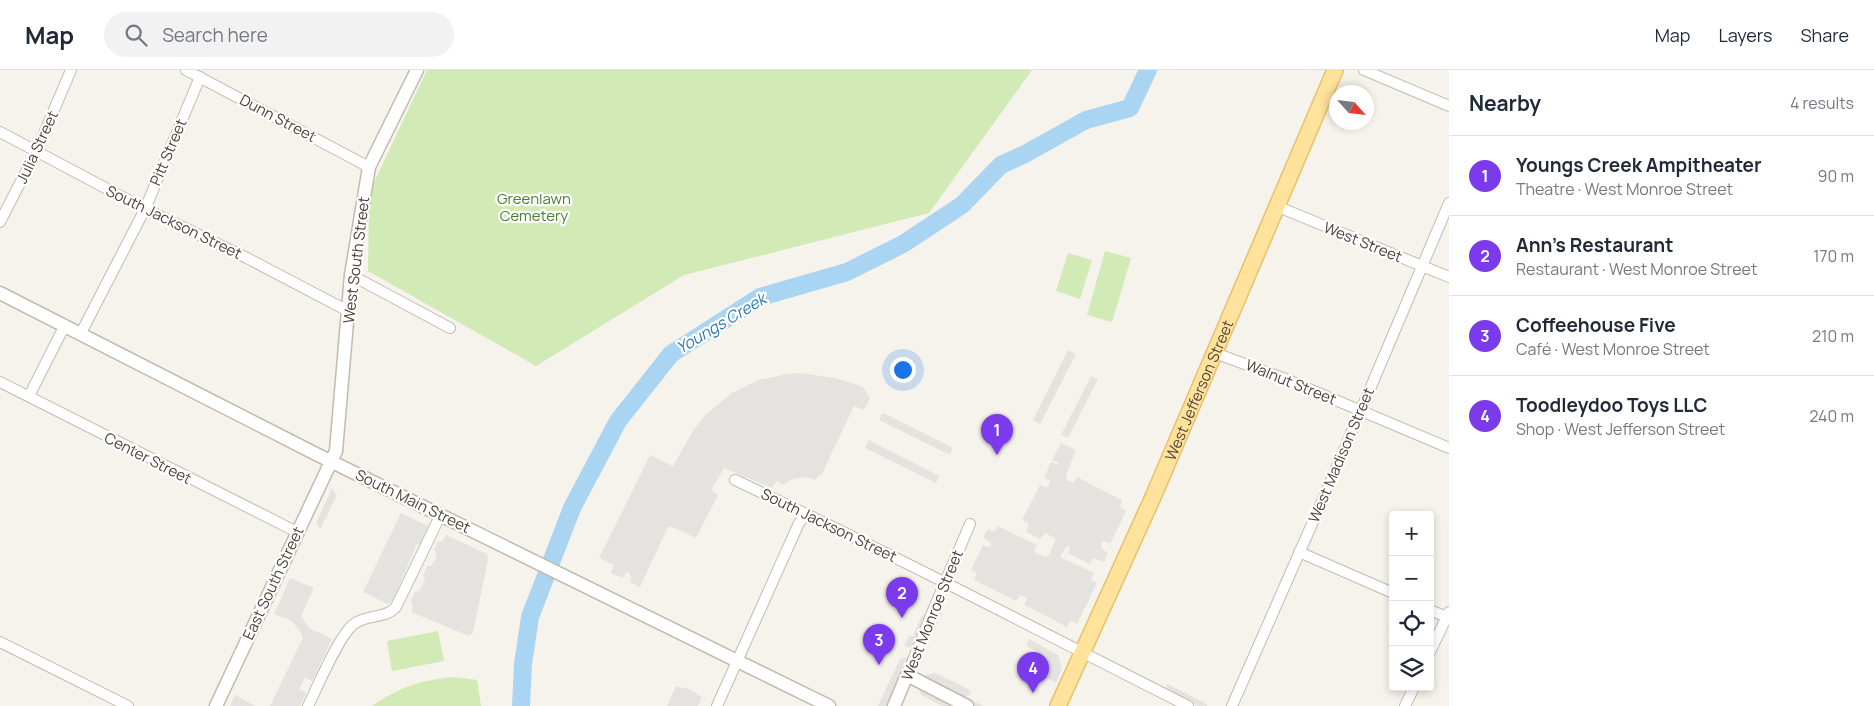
<!DOCTYPE html>
<html lang="en">
<head>
<meta charset="utf-8">
<style>
	:root { --surface:#fff; --page:#f2f2f3; --text:#1f2937; --muted:#747a83; --line:#e0e1e3; --accent:#7c3aed }
	body { margin:0; font-family:Manrope,sans-serif; background:var(--page); color:var(--text) }
	.controls { position:absolute; right:15px; bottom:15px; display:grid; overflow:hidden; border-radius:5px; box-shadow:0 2px 8px #0003 }
	.controls button { width:45px; height:45px; display:grid; place-items:center; padding:0; border:0; border-bottom:1px solid var(--line); background:var(--surface); color:var(--text); font:25px sans-serif }
	.compass { position:absolute; left:1329px; top:15px; width:45px; height:45px; border-radius:50%; background:var(--surface); box-shadow:0 2px 8px #0003; rotate:117deg }
	.you { position:absolute; left:902px; top:299px; width:18px; height:18px; margin:-12px; border:4px solid #fff; border-radius:50%; background:#1a73e8; box-shadow:0 0 0 8px #1a73e833 }
	.badge { display:grid; place-items:center; width:32px; height:32px; border-radius:50%; background:var(--accent); color:#fff; font-size:16px; font-weight:700 }
	.pin { position:absolute; translate:-50% -41px; filter:drop-shadow(0 1px 2px #0008) }
	.pin::after { content:''; position:absolute; top:26px; width:18px; height:15px; background:inherit; clip-path:polygon(0 0,100% 0,50% 100%) }
	.list { margin:0; padding:0; list-style:none }
	h2 { display:flex; justify-content:space-between; align-items:center; height:65px; margin:0; padding:0 20px; font-size:21px }
	h2 small { font-size:16px; font-weight:400; color:var(--muted) }
	.list li { display:grid; grid-template-columns:32px 1fr auto; gap:15px; align-items:center; box-sizing:border-box; height:80px; padding:0 20px; border-top:1px solid var(--line) }
	.list b { display:block; font-size:19px; white-space:nowrap }
	.list p { margin:0; font-size:16px; white-space:nowrap; color:var(--muted) }
	.list em { font-size:16px; font-style:normal; color:var(--muted) }
	.icon { flex:none; width:28px; height:28px; fill:none; stroke:currentColor; stroke-width:2; stroke-linecap:round; stroke-linejoin:round }
	.map { position:relative; flex:none; width:1449px; height:636px; overflow:hidden }
	header { display:flex; align-items:center; gap:30px; box-sizing:border-box; height:70px; padding:0 25px; background:var(--surface); border-bottom:1px solid var(--line) }
	header strong { font-size:24px }
	nav { display:flex; gap:28px; margin-inline-start:auto; font-size:18px }
	.search { width:350px; height:45px; background:var(--page); display:flex; align-items:center; gap:12px; box-sizing:border-box; padding:0 18px; border-radius:28px; color:var(--muted); font-size:19px }
	main { display:flex }
	aside { flex:1; background:var(--surface) }
	.map>svg:first-child { display:block }
</style>
</head>
<body>
<header>
<strong>Map</strong>
<div class="search"><svg class="icon" aria-label="search" viewBox="0 0 24 24"><circle cx="10" cy="10" r="6"/><path d="M15 15l6 6"/></svg>Search here</div>
<nav><a>Map</a><a>Layers</a><a>Share</a></nav>
</header>
<main>
<div class="map">
<svg width="1449" height="636" viewBox="0 0 1449 636">
	<rect width="100%" height="100%" fill="#f6f3ec"/>
	<!-- green -->
	<g fill="#d2eab5">
		<polygon points="427,0 1032,0 929,143 684,205 536,296 368,201 369,123"/>
		<polygon points="1105,181 1131,188 1112,252 1087,245"/>
		<polygon points="1068,183 1092,190 1080,229 1056,221"/>
		<polygon points="438,561 444,591 392,601 387,571"/>
		<path d="M454,607L477,610L481,636H372C399,617 421,610 454,607Z"/>
	</g>
	<!-- parking -->
	<g fill="#e5e3e0">
		<polygon points="1068,280 1076,284 1040,354 1033,350"/>
		<polygon points="801,303 835,308 858,315 864,318 870,328 864,340 854,336 821,406 819,405 815,410 806,407 793,409 782,415 777,411 772,418 724,398 712,419 712,421 718,425 696,468 672,457 668,457 640,517 630,512 631,507 628,502 622,508 611,503 614,495 599,488 650,385 673,396 694,359 705,345 732,323 758,310 788,304"/>
		<polygon points="1091,306 1098,309 1068,368 1061,365"/>
		<polygon points="883,343 953,378 950,385 879,350"/>
		<polygon points="869,370 939,406 936,413 865,378"/>
		<polygon points="1061,373 1076,380 1066,405 1067,410 1073,413 1077,407 1122,430 1120,437 1126,441 1110,474 1104,471 1101,473 1102,479 1108,483 1104,492 1093,488 1090,494 1068,483 1070,478 1069,476 1066,477 1060,487 1094,503 1091,510 1097,513 1077,554 1070,551 1067,557 1024,535 1027,528 1020,525 1016,531 974,510 977,503 971,500 983,475 988,477 991,476 990,472 983,468 988,459 994,462 998,456 1037,475 1034,480 1036,483 1046,487 1049,485 1056,469 1045,463 1040,469 1026,462 1029,454 1022,450 1040,415 1046,418 1049,415 1050,411 1044,408 1051,392 1059,395 1059,393 1052,390"/>
		<polygon points="332,418 337,425 320,460 316,453"/>
		<polygon points="401,443 428,456 420,474 417,474 392,532 387,534 363,522"/>
		<polygon points="446,465 487,484 488,490 474,557 473,563 469,566 411,542 413,536 411,531 415,522 419,521 424,512 425,508 423,506 427,496 431,496 436,488 436,482 434,480 438,471 442,472"/>
		<polygon points="290,508 314,518 301,546 309,558 332,569 312,611 305,607 299,619 306,623 300,636 270,636 303,568 301,563 292,551 274,544"/>
		<polygon points="939,542 942,543 926,579 923,578"/>
		<polygon points="923,544 926,545 911,578 904,576 909,566 915,566 913,565"/>
		<polygon points="1029,569 1058,585 1062,599 1056,613 1030,600 1039,582 1026,576"/>
		<polygon points="910,587 888,636 878,636 900,589"/>
		<polygon points="935,603 970,620 971,624 966,627 983,636 942,636 921,625 917,615 921,606"/>
		<polygon points="1166,613 1207,634 1207,636 1197,636 1167,620"/>
		<polygon points="676,616 683,619 685,617 702,627 698,636 667,636"/>
		<polygon points="235,625 255,636 230,636"/>
	</g>
	<g fill="none" stroke-linecap="round" stroke-linejoin="round">
		<!-- river -->
		<polyline stroke="#a9d4f2" stroke-width="18" points="521,636 523,594 530,547 572,438 618,351 671,284 760,227 847,202 903,174 962,135 1001,95 1025,84 1086,50 1130,38 1148,0"/>
		<defs>
			<g id="minor">
				<polyline points="186,0 369,97"/>
				<polyline points="1364,0 1449,36"/>
				<polyline points="0,62 145,139 247,188 348,241"/>
				<polyline points="1276,136 1449,207"/>
				<polyline points="0,152 36,82 71,0"/>
				<polyline points="351,205 450,258"/>
				<polyline points="81,263 145,139 200,7"/>
				<polyline points="1215,283 1288,310 1449,378"/>
				<polyline points="0,312 297,462"/>
				<polyline points="29,326 65,255"/>
				<path d="M735,410C888,482 1038,560 1188,636"/>
				<polyline points="1299,482 1393,523"/>
				<polyline points="1430,540 1449,548"/>
				<polyline points="0,572 128,636"/>
				<polyline points="1430,582 1449,542"/>
				<polyline points="907,605 934,538 970,454"/>
				<path d="M308,636C317,618 339,565 354,554C366,544 386,549 396,537L441,444"/>
				<polyline points="717,636 799,453 807,444"/>
				<polyline points="1232,636 1330,413 1449,133"/>
				<polyline points="1405,636 1414,617"/>
			</g>
			<g id="tertiary">
				<polyline points="0,223 318,385 829,636"/>
				<polyline points="216,636 336,381 351,205 369,97 417,0"/>
				<polyline points="894,636 907,605 967,636"/>
			</g>
			<g id="primary">
				<path id="s1" d="M1058,636L1153,427L1335,0"/>
			</g>
		</defs>
		<!-- minor casing -->
		<use href="#minor" stroke="#c2bbae" stroke-width="12"/>
		<!-- tertiary casing -->
		<use href="#tertiary" stroke="#c2bbae" stroke-width="15"/>
		<!-- primary casing -->
		<use href="#primary" stroke="#e6c16a" stroke-width="18"/>
		<!-- minor -->
		<use href="#minor" stroke="#fff" stroke-width="10"/>
		<!-- tertiary -->
		<use href="#tertiary" stroke="#fff" stroke-width="12"/>
		<!-- primary -->
		<use href="#primary" stroke="#ffe39c" stroke-width="15"/>
	</g>
	<g text-anchor="middle" dominant-baseline="central" stroke-width="4.5" stroke-linejoin="round" paint-order="stroke">
		<!-- street labels -->
		<g font-size="15" fill="#4b4439" stroke="#fff">
			<text transform="translate(278 48) rotate(28)">Dunn Street</text>
			<text transform="translate(37 77) rotate(-65)">Julia Street</text>
			<text transform="translate(168 82) rotate(-67)">Pitt Street</text>
			<text transform="translate(174 152) rotate(26)">South Jackson Street</text>
			<text transform="translate(1363 172) rotate(22)">West Street</text>
			<text transform="translate(356 190) rotate(-83)">West South Street</text>
			<text transform="translate(1291 312) rotate(22)">Walnut Street</text>
			<text stroke="none"><textPath href="#s1" startOffset="346">West Jefferson Street</textPath></text>
			<text transform="translate(1341 385) rotate(-67)">West Madison Street</text>
			<text transform="translate(148 388) rotate(27)">Center Street</text>
			<text transform="translate(413 431) rotate(26)">South Main Street</text>
			<text transform="translate(829 455) rotate(26)">South Jackson Street</text>
			<text transform="translate(273 513) rotate(-65)">East South Street</text>
			<text transform="translate(932 545) rotate(-68)">West Monroe Street</text>
		</g>
		<!-- park labels -->
		<g font-size="15" fill="#4a7f2a" stroke="#fff">
			<text x="534" y="128">Greenlawn<tspan x="534" dy="17">Cemetery</tspan></text>
		</g>
		<!-- water labels -->
		<g font-size="16" font-style="italic" fill="#2e7ab2" stroke="#fff">
			<text transform="translate(721 253) rotate(-31)">Youngs Creek</text>
		</g>
	</g>
</svg>
<div class="controls">
<button>+</button>
<button>−</button>
<button><svg class="icon" aria-label="locate" viewBox="0 0 24 24"><circle cx="12" cy="12" r="6"/><path d="M12 2v4M12 18v4M2 12h4M18 12h4"/></svg></button>
<button><svg class="icon" aria-label="layers" viewBox="0 0 24 24"><path d="M12 4l9 5-9 5-9-5zM3 14l9 5 9-5"/></svg></button>
</div>
<svg class="compass" viewBox="-18 -18 36 36"><path d="M0-13l5 13h-10z" fill="#e53935"/><path d="M0 13l5-13h-10z" fill="#747a83"/></svg>
<div class="you"></div>
<div class="pin badge" style="left:997px;top:385px">1</div>
<div class="pin badge" style="left:902px;top:548px">2</div>
<div class="pin badge" style="left:879px;top:595px">3</div>
<div class="pin badge" style="left:1033px;top:623px">4</div>
</div>
<aside>
<h2>Nearby<small>4 results</small></h2>
<ul class="list">
<li><span class="badge">1</span><div><b>Youngs Creek Ampitheater</b><p>Theatre · West Monroe Street</p></div><em>90 m</em></li>
<li><span class="badge">2</span><div><b>Ann's Restaurant</b><p>Restaurant · West Monroe Street</p></div><em>170 m</em></li>
<li><span class="badge">3</span><div><b>Coffeehouse Five</b><p>Café · West Monroe Street</p></div><em>210 m</em></li>
<li><span class="badge">4</span><div><b>Toodleydoo Toys LLC</b><p>Shop · West Jefferson Street</p></div><em>240 m</em></li>
</ul>
</aside>
</main>
</body>
</html>
